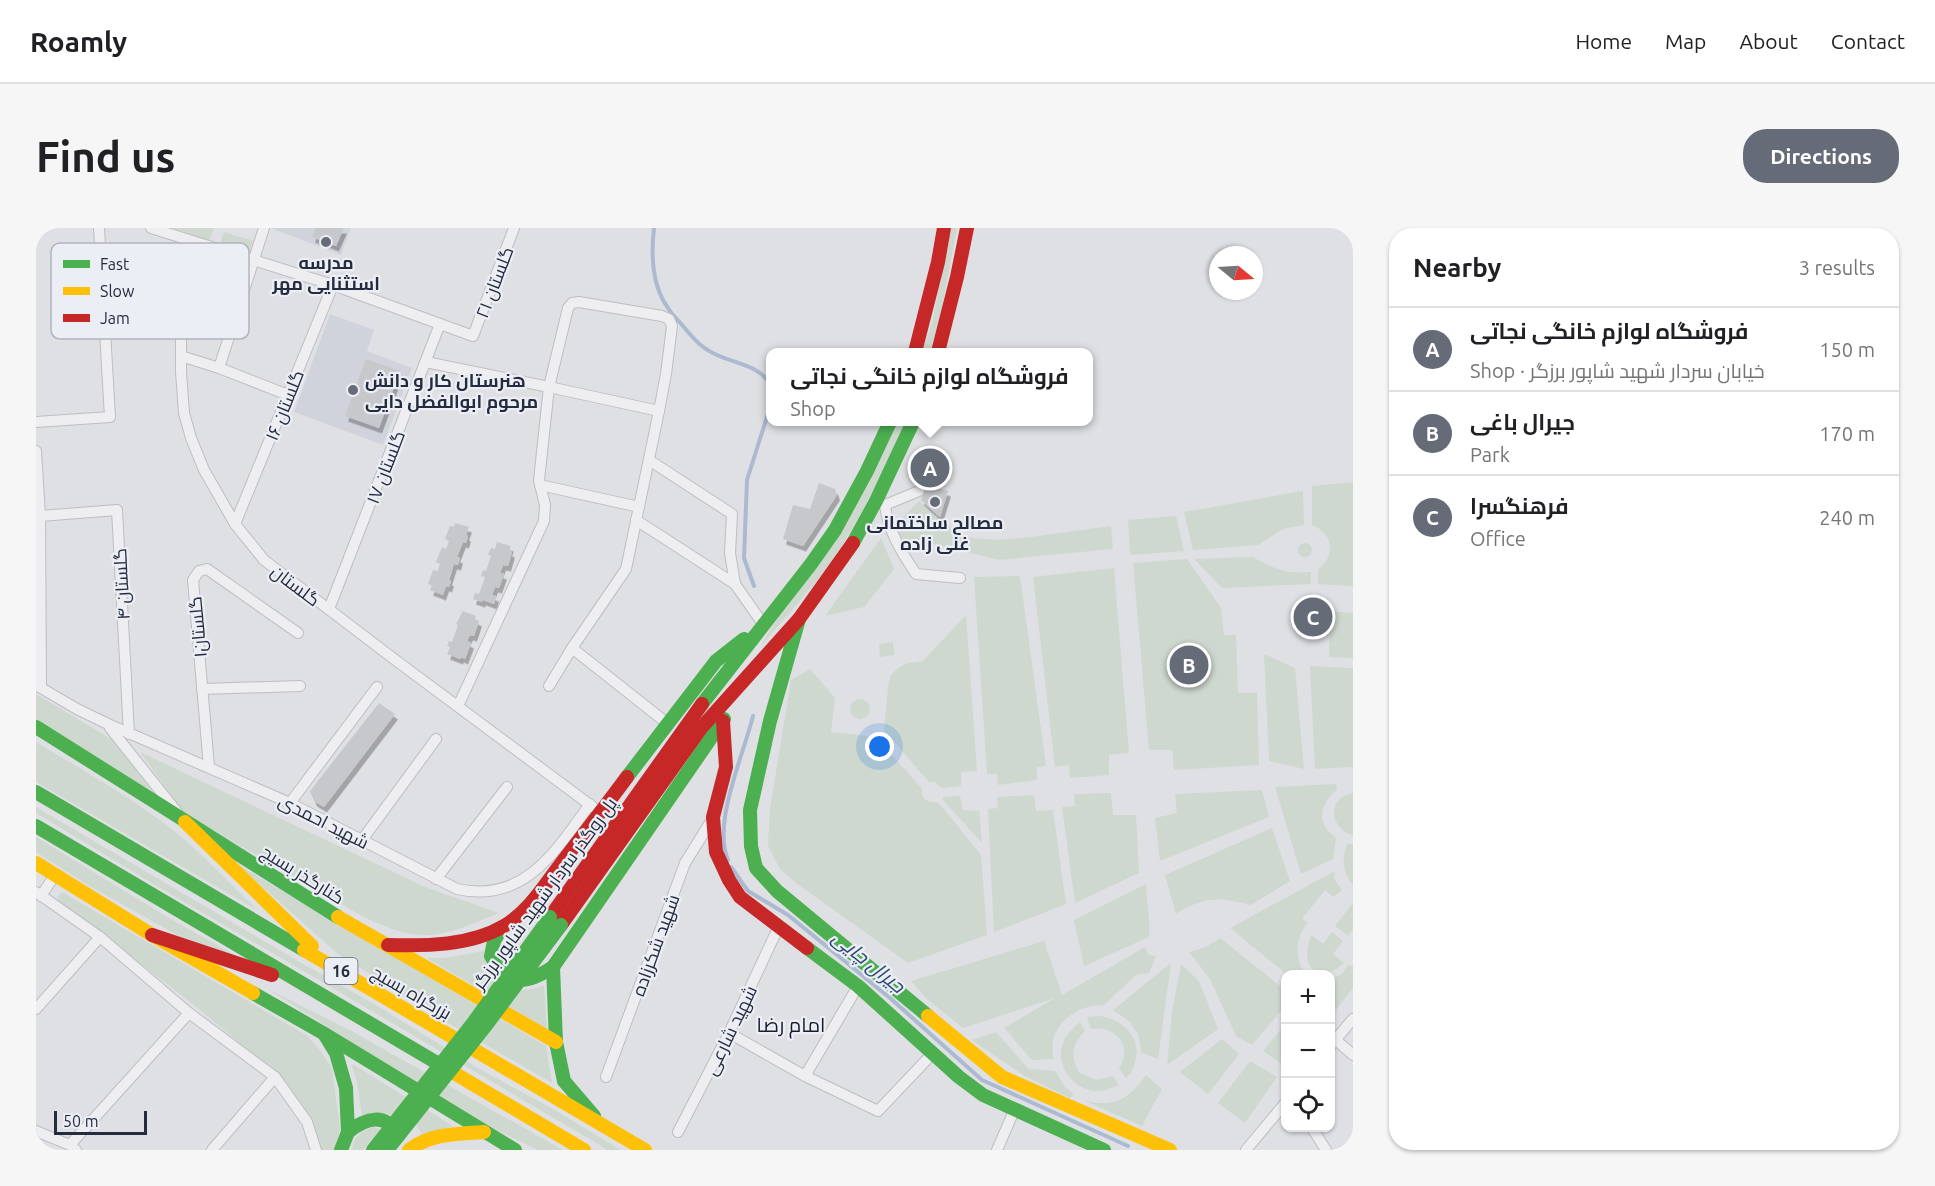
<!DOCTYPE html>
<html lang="en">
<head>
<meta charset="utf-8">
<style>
	:root { --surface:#fff; --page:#f6f6f6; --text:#202124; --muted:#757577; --line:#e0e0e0; --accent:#666b78 }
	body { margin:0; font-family:Ubuntu,Cairo,sans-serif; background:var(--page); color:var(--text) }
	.controls { position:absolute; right:18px; bottom:18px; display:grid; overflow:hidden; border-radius:12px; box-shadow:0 2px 4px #0004 }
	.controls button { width:54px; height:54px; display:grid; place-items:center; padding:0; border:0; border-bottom:2px solid var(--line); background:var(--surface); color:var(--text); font:30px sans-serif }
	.compass { position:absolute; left:1173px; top:18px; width:54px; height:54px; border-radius:50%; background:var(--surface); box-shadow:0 2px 4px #0004; rotate:108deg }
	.scale { position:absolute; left:18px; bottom:15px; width:93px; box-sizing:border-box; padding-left:6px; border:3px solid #252c3e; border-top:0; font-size:16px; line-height:21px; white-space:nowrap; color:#252c3e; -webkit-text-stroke:4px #ebeef5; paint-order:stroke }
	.you { position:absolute; left:844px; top:519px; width:21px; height:21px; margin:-15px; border:4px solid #fff; border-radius:50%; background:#1a73e8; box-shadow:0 0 0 9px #1a73e833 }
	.badge { display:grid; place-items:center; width:39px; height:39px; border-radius:50%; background:var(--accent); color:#fff; font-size:20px; font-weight:700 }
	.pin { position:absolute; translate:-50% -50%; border:3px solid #fff; box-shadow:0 2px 6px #0006 }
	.popup { position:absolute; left:730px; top:120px; width:327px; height:78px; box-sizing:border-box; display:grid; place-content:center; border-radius:12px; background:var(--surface); filter:drop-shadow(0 2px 4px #0005); font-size:20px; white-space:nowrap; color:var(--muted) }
	.popup b { font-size:22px; color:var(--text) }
	.popup::after { content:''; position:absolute; left:50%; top:100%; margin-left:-12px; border:12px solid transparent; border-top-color:var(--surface) }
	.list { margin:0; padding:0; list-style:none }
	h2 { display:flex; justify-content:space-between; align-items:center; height:78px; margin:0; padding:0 24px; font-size:26px }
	h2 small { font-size:20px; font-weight:400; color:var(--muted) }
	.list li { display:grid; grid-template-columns:39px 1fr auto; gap:18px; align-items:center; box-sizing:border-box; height:84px; padding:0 24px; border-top:2px solid var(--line) }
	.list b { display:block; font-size:22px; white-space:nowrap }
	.list p { margin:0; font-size:20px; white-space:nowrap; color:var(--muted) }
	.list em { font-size:20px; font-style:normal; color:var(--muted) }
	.icon { flex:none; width:33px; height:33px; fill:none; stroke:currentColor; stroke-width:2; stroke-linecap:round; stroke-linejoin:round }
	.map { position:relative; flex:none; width:1317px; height:922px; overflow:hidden; border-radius:24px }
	header { display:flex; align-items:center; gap:36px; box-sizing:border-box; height:84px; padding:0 30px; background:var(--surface); border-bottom:2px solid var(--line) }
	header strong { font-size:28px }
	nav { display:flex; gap:33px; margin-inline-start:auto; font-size:21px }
	.intro { display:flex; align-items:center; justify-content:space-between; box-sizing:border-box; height:144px; padding:0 36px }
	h1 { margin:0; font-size:42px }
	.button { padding:15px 27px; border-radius:24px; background:var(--accent); color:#fff; font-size:21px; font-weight:700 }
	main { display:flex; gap:36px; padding:0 36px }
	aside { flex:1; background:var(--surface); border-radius:24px; box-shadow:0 2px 4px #0004 }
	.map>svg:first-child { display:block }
</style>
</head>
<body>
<header>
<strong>Roamly</strong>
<nav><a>Home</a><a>Map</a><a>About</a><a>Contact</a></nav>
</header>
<div class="intro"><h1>Find us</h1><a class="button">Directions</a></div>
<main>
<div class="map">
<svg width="1317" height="922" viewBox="0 0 1317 922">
	<defs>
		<filter id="shadow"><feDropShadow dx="3" dy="5.5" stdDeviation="0" flood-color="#0004"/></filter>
	</defs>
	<rect width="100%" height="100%" fill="#dfe0e4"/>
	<!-- built -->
	<g fill="#d0d3db">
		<polygon points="235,0 315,0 305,27"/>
		<polygon points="294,86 338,102 331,123 376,140 347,217 258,184"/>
	</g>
	<!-- green -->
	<g fill="#ced8cf">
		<polygon points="137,0 178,0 173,13"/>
		<polygon points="915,0 921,0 903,95 894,124 886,124 896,95"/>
		<polygon points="188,4 217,13 212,28 183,18"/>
		<path d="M861,194H870C844,250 818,306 779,355C762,376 743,397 725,418C745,381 773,351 796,316C822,277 844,236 861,194Z"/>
		<path d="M1317,254V358L1282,356C1282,351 1281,345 1283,341C1285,338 1288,336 1290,333C1299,318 1292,303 1276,297V258Z"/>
		<polygon points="1267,263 1268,297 1247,301 1222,317 1157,322 1148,284"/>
		<polygon points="883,273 926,309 963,312 995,309 1075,298 1077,321 963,332 889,314 864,310 859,297"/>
		<polygon points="1140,288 1148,323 1094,327 1092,292"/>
		<polygon points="845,310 858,341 828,379 789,388"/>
		<circle cx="1269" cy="322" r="7"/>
		<path d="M1217,329C1239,341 1248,346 1275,344V356L1186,360L1158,331Z"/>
		<polygon points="1151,331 1185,380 1188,407 1200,407 1202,465 1221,465 1223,537 1138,542 1136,522 1113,522 1097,335"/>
		<polygon points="1078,340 1093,525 1073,527 1073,547 1034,550 1033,537 1019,539 997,349"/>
		<polygon points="984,348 1010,538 1001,539 1001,552 962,557 961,546 951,546 938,349"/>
		<polygon points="1294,383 1317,385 1317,430 1293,429"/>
		<polygon points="930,387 941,543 925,544 925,558 906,560 899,554 893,554 848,502 852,458 855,447 862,440 872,435 887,433"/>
		<polygon points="857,414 858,427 844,429 843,416"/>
		<polygon points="1228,426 1259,440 1268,541 1233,533"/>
		<polygon points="1274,438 1317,440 1317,539 1279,541"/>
		<path d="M774,441L799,470L795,504L840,509L886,561C885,572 892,575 902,574L945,627L951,707L872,735L760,655L744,641L732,618L734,581L755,452Z"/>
		<polygon points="0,466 75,511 119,567 0,492"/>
		<circle cx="824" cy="481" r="10"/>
		<path d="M0,514C42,539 89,566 128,595C162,621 191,652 221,682L0,554Z"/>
		<path d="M104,524L389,659L463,685C439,694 414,708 388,707C366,707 345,697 326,688L149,586Z"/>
		<path d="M1300,556L1301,562C1290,570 1281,586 1290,600C1292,603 1297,607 1300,610L1297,631L1265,646L1239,559Z"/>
		<polygon points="1226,562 1233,589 1124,633 1119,590 1141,585 1139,566"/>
		<polygon points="1075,565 1077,587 1100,587 1103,645 1039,675 1026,579 1039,578 1038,566"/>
		<path d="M1317,565V607H1315C1292,598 1292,569 1317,565Z"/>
		<polygon points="998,567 1000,583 1017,582 1030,676 958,704 952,581 962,580 961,569"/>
		<polygon points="924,568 927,582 943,583 946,615 906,571 907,569"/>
		<polygon points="0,579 262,733 345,780 440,839 517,881 585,922 572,922 305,765 129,663 0,585"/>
		<path d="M1236,600L1254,653L1215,677C1182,669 1169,668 1140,686L1129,647Z"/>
		<polygon points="0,609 133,690 201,728 150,712 52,657 0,624"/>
		<path d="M1311,616H1317V658C1307,644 1305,632 1311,616Z"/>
		<polygon points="201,636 510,818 516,855 407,792 302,726"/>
		<path d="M1299,643L1298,651L1306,662L1297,669L1289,662L1266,691L1272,694C1260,709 1258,727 1268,745L1266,746H1250L1194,700Z"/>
		<path d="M1110,656C1110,671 1115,697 1113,709L1048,738L1038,692Z"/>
		<polygon points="26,664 270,807 283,821 296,840 304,902 299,922 284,922 219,828 158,777 23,673 22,668"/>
		<polygon points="1317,675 1317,701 1312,708 1299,698"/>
		<path d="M1296,704L1307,713L1297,726L1308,735C1282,760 1261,735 1276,707L1287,716Z"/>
		<path d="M1184,710L1249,762V778L1216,817L1200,808L1174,751L1153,724C1165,722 1174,717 1184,710Z"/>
		<path d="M1008,713L1026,767L1109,719L1113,727L1120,728L1113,745L1100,747L1068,777C1046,777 1023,789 1017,812C1016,818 1017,825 1017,831L996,832L968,800L1019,770L927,800L891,771L875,753Z"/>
		<path d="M448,723C454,758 477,770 508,757L511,801L391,730H407Z"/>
		<polygon points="1135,735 1122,831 1106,825 1102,806 1093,793 1077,782"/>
		<polygon points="1145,736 1163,753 1182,801 1131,837 1136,784"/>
		<polygon points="1312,737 1317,738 1317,760 1300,782 1295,778 1295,752 1307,745"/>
		<polygon points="230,760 319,805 527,922 501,922 435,889"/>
		<path d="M1064,788C1086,791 1107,810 1099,834C1098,840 1094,846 1090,851L1083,840C1098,818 1079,797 1055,801L1051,789Z"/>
		<path d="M1044,794L1049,803C1036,816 1034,828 1043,844L1060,852L1077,848L1083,857C1075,860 1068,863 1060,863C1033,861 1015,830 1031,807C1035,802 1040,798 1044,794Z"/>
		<polygon points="1249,796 1250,838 1249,838 1227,823"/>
		<polygon points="960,804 993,841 1019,843 1029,859 1038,866 1034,870 987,847 936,812"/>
		<polygon points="1186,811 1203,826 1172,866 1144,844"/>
		<polygon points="1214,833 1241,849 1209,895 1182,875"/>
		<path d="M315,836L318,837L417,898L387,907C384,904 382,898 378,895C368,884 340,886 326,888L321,853Z"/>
		<path d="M1110,847L1126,861L1106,898L1049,873C1080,879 1092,872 1110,847Z"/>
		<path d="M337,899L345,901L327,922H316C317,908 325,904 337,899Z"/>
	</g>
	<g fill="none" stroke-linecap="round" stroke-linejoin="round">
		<!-- stream -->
		<g stroke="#abbad1" stroke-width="4">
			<path d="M618,0C615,26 616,58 632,80C636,87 642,92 647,98C659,112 664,119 681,127C700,136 727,138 735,159"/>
			<polyline points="718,358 708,330 711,252 735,176"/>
			<path d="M692,632C676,595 708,526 717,488"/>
			<polyline points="695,639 712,663 752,687 854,770 946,852 1092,918"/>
		</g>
	</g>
	<!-- building -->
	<g fill="#c7c8cc" filter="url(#shadow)">
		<polygon points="280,0 308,0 300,18 276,9"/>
		<polygon points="330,131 364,143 343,200 309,188"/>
		<polygon points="783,255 799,261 801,267 767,318 747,311 757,277 774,281"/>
		<polygon points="890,257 912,263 904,289 885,272"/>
		<polygon points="419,295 433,299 430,307 432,308 430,315 427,314 421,329 424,330 422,337 418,336 413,352 415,353 413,359 410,358 407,367 394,362 396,358 392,356 397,342 402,343 404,336 400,334 406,319 410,321 413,313 409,311 414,298 418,299"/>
		<polygon points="461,314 475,318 473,323 476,324 472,338 467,337 464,345 468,346 463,360 459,359 456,367 460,368 458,376 447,372 446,374 437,371 439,365 443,366 449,349 445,348 447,342 450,343 455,328 452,327 455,320 459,321"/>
		<polygon points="427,383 440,388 439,391 443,393 438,408 434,407 431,413 435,415 429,431 425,429 424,431 411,426 414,419 411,418 413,413 416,414 422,397 420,396"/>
		<polygon points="343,475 359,486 288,579 278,573 274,563"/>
	</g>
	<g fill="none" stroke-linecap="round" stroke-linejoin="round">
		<defs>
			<g id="street">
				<polyline points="115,0 297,57 437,108 478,0"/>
				<polyline points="163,16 152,61 145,104 145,144 148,185 155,210 168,242 199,296 228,332 362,434 565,585"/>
				<polyline points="145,128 183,140 252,167"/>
				<polyline points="390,134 513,159 532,80 536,75 543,74 626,88 633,91 636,98 630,146 623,183 590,341 536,420 632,496"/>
				<polyline points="183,140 228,0"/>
				<polyline points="0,194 74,189 63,0"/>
				<polyline points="0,223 4,288 5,459"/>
				<polyline points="613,232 696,286 694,325 699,356 727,396"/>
				<polyline points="504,257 603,279"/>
				<path d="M840,273L849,277C852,303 866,325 880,346L924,350"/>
				<polyline points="849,277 883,263"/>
				<polyline points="4,288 81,282 93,506"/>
				<polyline points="600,292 699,356"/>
				<polyline points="199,296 297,57"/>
				<polyline points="293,381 404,96"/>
				<path d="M0,457L41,481L72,496L254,575L421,661C488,676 520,623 554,576"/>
				<polyline points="513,458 536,420"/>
				<polyline points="166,461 264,458"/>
				<polyline points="422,478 508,293 509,277 503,252 513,159 623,183"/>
				<polyline points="74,500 141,584"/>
				<polyline points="173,539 157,352 163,343 171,341 262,405"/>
				<polyline points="254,575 341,459"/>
				<polyline points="326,612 400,511"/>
				<polyline points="400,651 471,559"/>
				<polyline points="0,664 64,709 153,785 239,849 271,894 280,922"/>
				<polyline points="5,668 19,647"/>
				<polyline points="0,781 64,709"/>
				<polyline points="693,805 769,848 842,883 897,825"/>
				<polyline points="1300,812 1317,827"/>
				<polyline points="1294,818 1317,791"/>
				<polyline points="769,848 822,758"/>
				<polyline points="570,849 649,635 677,590"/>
				<polyline points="1276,900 1290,922"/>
				<polyline points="0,903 34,917 40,922"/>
				<polyline points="642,904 693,805 743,698"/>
				<polyline points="34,917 153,785"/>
				<polyline points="176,922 239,849"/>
				<polyline points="961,922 978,883"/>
				<polyline points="1210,922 1250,874"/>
			</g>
		</defs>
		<!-- street casing -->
		<use href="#street" stroke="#bdbec2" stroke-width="12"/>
		<!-- street -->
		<use href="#street" stroke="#eeeef1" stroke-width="10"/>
		<!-- fast -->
		<g stroke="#4caf50" stroke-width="14">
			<polyline points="817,315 840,273 877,194"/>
			<polyline points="763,391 734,493 714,582 715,618 720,640 741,663 892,788"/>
			<polyline points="666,476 775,336 799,302 831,243 854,194"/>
			<polyline points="0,499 302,689"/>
			<polyline points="591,549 680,433 708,411"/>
			<polyline points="0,564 268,722"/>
			<polyline points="0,598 418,845"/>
			<path d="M466,699L458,713L455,728C472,759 490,757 517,739"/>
			<polyline points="771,720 822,758 923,849 947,867 1068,922"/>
			<polyline points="217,765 287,805 479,922"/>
			<polyline points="289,807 300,825 310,860 312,904 305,922"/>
			<polyline points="558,888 528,853 520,814 517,739 688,491"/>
			<path d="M312,904C330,890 349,884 363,907"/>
		</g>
		<!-- slow -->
		<g stroke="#ffc107" stroke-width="14">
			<polyline points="149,594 276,718"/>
			<polyline points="0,635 116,707 217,765"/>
			<polyline points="302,689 520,814"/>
			<polyline points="268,722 609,922"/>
			<polyline points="892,788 966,849 1134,922"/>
			<polyline points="418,845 548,922"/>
			<path d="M373,922C395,905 421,906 448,904"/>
		</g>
		<!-- jam -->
		<g stroke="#c62828" stroke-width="14">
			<polyline points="879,124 902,34 908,0"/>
			<polyline points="902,124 921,49 931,0"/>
			<polyline points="687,493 690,539 677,589 680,624 693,652 704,669 771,720"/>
			<polyline points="514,689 666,476"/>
			<polyline points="525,697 666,499 763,391 817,315"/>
			<polyline points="116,707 236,747"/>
			<path d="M352,717C390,718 434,718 468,698C492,684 508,658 524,637C546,608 569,579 591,549"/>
		</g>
		<!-- fast-bridge -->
		<g stroke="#4caf50" stroke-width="14">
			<polyline points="337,922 437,795 514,689"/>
			<polyline points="351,922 448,800 525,697"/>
		</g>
	</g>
	<!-- markers -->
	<g fill="#666b78" stroke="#ebeef5" stroke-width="2">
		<circle cx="290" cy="14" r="6"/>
		<circle cx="317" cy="162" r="6"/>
		<circle cx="899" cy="274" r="6"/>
	</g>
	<g text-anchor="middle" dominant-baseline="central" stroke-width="4.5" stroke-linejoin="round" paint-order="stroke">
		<!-- shield labels -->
		<rect fill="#ebeef5" stroke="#606675" stroke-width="1.5" x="288.5" y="730" width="33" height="26" rx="4.5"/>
		<g font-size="16" font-weight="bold" fill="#252c3e">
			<text x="305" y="743">16</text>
		</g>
		<!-- poi labels -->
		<g font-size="18" font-weight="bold" fill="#252c3e" stroke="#ebeef5">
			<text x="290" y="34">مدرسه<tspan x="290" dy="21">استثنایی مهر</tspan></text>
			<text x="329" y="152" text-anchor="start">هنرستان کار و دانش<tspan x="329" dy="21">مرحوم ابوالفضل دایی</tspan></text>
			<text x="899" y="294">مصالح ساختمانی<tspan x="899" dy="21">غنی زاده</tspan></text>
		</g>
		<!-- street labels -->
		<g font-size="18" fill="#252c3e" stroke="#ebeef5">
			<text transform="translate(458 54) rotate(-69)">گلستان ۲۱</text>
			<text transform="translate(248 177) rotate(-68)">گلستان ۱۶</text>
			<text transform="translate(349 239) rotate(-69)">گلستان ۱۷</text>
			<text transform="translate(85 356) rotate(-93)">گلستان ۴</text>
			<text transform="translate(260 357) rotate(37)">گلستان</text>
			<text transform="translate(161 399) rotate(-95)">گلستان۱</text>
			<text transform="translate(288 593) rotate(27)">شهید احمدی</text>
			<text transform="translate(267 646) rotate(32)">کنارگذر بسیج</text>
			<text transform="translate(508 665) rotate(-54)">پل روگذر سردار شهید شاپور برزگر</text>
			<text transform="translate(619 717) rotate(-70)">شهید شکرزاده</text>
			<text transform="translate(376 764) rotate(30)">بزرگراه بسیج</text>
			<text transform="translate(694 802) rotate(-64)">شهید شارعی</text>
		</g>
		<!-- water labels -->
		<g font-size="20" font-style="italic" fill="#2e4773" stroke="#ebeef5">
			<text transform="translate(833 733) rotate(39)">جیرال چایی</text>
		</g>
		<!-- neighbourhood labels -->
		<g font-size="20" fill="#181d2e" stroke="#ebeef5">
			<text x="755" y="796">امام رضا</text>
		</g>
	</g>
	<!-- legend -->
	<rect x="15" y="15" width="198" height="96" rx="9" fill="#ebeef5" stroke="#b0b4be" stroke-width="1.5"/>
	<rect x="27" y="32" width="27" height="8" fill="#4caf50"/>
	<rect x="27" y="59" width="27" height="8" fill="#ffc107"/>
	<rect x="27" y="86" width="27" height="8" fill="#c62828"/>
	<g font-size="16" fill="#252c3e">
		<text x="64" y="42">Fast</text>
		<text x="64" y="69">Slow</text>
		<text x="64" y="96">Jam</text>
	</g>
</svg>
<div class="controls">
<button>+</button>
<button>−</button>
<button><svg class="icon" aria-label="locate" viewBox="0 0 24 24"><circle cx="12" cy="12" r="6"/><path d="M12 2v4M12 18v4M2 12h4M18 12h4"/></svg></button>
</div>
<svg class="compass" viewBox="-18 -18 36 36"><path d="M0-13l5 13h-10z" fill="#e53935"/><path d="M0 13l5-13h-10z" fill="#757577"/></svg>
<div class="scale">50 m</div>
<div class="you"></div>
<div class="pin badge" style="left:894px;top:240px">A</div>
<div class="popup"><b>فروشگاه لوازم خانگی نجاتی</b>Shop</div>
<div class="pin badge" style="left:1153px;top:437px">B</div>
<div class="pin badge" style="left:1277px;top:389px">C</div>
</div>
<aside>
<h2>Nearby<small>3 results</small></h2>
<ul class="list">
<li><span class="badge">A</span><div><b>فروشگاه لوازم خانگی نجاتی</b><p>Shop · خیابان سردار شهید شاپور برزگر</p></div><em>150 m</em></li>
<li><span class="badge">B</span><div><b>جیرال باغی</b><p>Park</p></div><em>170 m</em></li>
<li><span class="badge">C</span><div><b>فرهنگسرا</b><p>Office</p></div><em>240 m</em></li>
</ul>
</aside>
</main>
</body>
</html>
